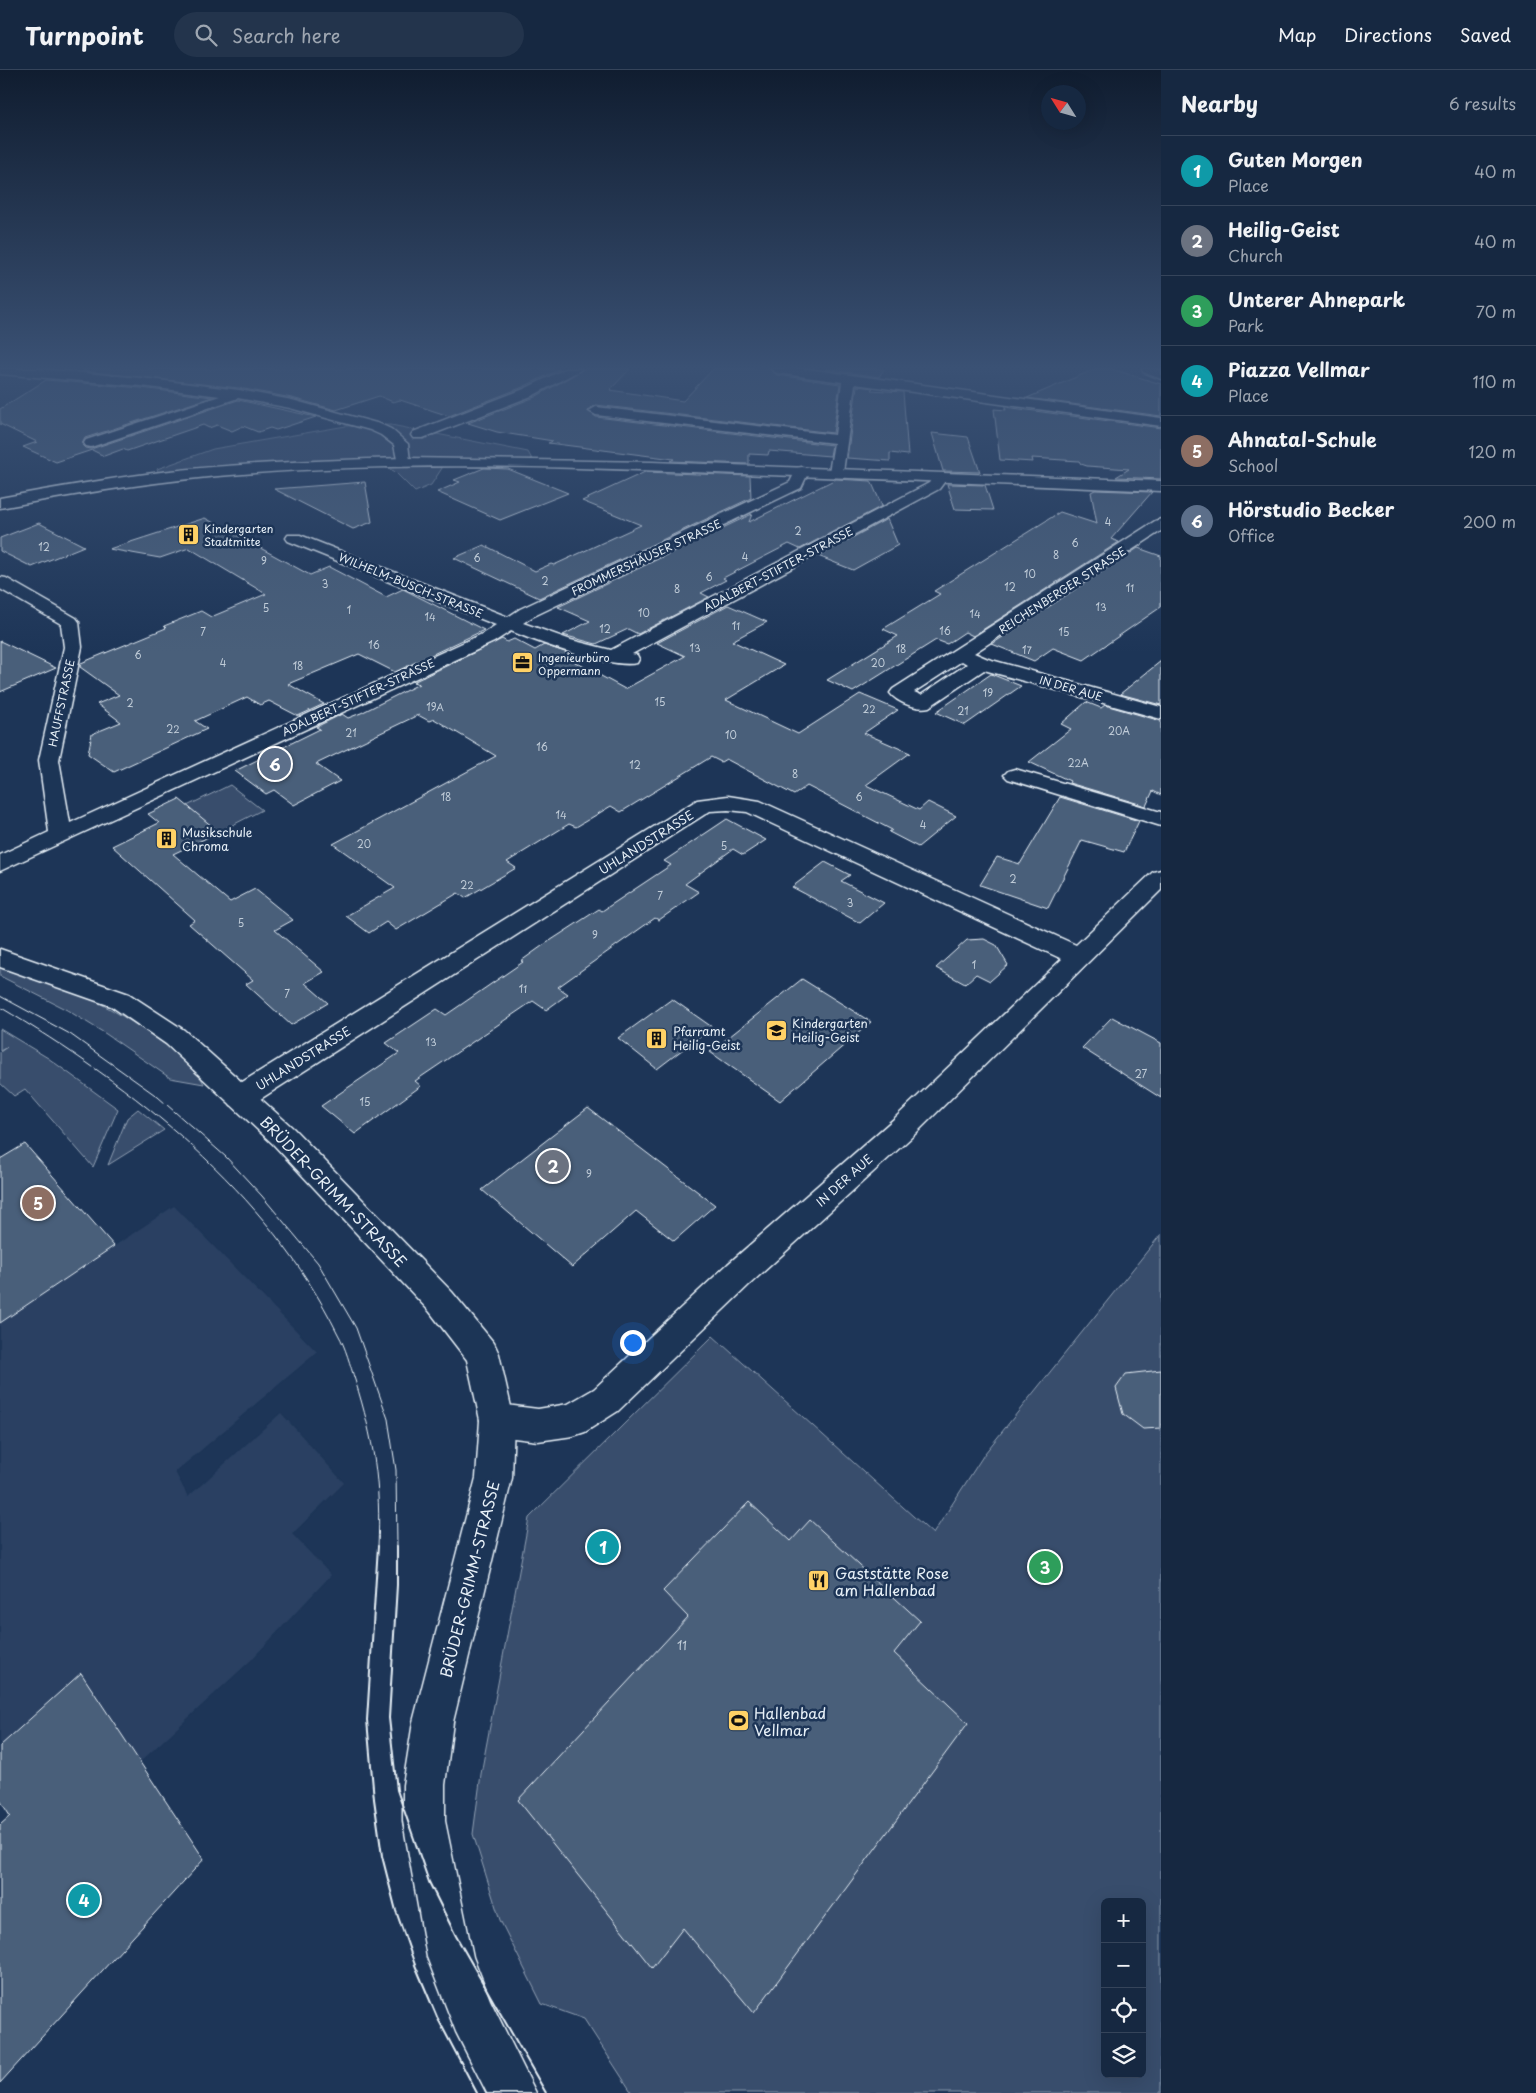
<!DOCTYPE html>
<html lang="en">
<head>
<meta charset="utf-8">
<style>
	:root { --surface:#162841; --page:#23344c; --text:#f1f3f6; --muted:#9ea6b1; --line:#35445a; --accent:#ffd166 }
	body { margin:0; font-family:"Playpen Sans",sans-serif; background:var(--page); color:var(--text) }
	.controls { position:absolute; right:15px; bottom:15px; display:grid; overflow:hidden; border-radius:8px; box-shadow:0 5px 20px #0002 }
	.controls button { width:45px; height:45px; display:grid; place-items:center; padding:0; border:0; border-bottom:1px solid var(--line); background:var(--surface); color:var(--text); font:25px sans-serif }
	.compass { position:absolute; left:1041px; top:15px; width:45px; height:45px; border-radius:50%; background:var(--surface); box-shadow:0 5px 20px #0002; rotate:307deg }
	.you { position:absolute; left:632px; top:1272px; width:18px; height:18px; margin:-12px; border:4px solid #fff; border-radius:50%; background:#1a73e8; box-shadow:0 0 0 8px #1a73e833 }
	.badge { display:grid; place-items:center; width:32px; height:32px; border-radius:50%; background:var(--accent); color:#fff; font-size:16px; font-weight:700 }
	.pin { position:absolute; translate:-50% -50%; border:2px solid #fff; box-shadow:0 1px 5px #0006 }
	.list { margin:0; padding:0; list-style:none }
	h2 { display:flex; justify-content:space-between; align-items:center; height:65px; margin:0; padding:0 20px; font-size:21px }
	h2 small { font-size:16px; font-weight:400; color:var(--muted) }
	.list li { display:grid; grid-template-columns:32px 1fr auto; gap:15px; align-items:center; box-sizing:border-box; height:70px; padding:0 20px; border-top:1px solid var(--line) }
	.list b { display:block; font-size:19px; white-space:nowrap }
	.list p { margin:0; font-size:16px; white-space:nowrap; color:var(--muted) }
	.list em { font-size:16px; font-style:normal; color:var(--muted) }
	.icon { flex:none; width:28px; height:28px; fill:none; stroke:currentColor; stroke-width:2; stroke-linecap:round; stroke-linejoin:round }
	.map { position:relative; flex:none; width:1161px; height:2023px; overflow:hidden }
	header { display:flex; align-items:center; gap:30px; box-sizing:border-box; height:70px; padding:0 25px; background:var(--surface); border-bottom:1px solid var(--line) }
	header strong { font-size:24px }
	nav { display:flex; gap:28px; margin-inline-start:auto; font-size:18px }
	.search { width:350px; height:45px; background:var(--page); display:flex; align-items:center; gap:12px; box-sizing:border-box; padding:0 18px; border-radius:28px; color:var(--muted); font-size:19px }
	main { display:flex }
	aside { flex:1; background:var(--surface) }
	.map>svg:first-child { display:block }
</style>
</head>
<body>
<header>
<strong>Turnpoint</strong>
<div class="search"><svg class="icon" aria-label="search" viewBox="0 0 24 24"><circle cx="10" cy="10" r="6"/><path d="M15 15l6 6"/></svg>Search here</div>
<nav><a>Map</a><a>Directions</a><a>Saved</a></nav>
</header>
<main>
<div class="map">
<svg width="1161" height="2023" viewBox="0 0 1161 2023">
	<rect width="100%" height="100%" fill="#1d3557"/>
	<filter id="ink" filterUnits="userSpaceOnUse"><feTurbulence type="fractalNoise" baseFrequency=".02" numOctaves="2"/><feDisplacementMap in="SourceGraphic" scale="10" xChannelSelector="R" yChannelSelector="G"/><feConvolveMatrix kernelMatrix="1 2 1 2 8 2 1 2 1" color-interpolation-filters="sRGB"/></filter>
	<g filter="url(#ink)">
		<!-- built -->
		<polygon fill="#2a4162" points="174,1136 317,1282 175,1402 188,1427 281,1343 344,1413 292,1464 331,1505 250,1591 140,1692 81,1604 0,1676 0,1253"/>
		<!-- green -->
		<g fill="#374d6c" stroke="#909fb2" fill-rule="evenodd">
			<polygon points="391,355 528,382 535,395 444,395 431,415 415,422 394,401 379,395 162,409 157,399 213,379 346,356"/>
			<polygon points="230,715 262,740 219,762 187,736"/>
			<path d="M0,898C32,908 64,917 95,931C120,943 144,960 167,976C181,987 197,997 204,1014L170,1008L106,964L67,940L0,906Z"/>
			<polygon points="0,959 48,988 118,1039 93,1097 25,1019 14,1026 0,1013 0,982 7,977 0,981"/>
			<polygon points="138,1039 164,1060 108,1095 127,1048"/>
			<path d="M1161,1164V2023H632L584,1949L542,1934L500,1850L473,1764L481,1704L529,1448L713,1266L933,1464L985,1383ZM1105,1832H1142V2004H1105Z"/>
		</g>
		<!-- building -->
		<g fill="#495e7a" stroke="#e8f1f8">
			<polygon points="83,299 560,299 523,317 449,346 400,330 393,332 379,326 336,340 292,328 239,318 83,301"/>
			<polygon points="584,299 630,299 610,320 683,331 713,299 769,299 777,305 840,314 833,363 596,335 587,340 596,347 832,375 830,386 769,381 768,385 749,384 749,394 670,391 674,389 548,373 553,371 497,362 468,353 535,327"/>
			<polygon points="825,299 884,299 879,307"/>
			<polygon points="1095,299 1112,299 1161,314 1161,346 1027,328"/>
			<polygon points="46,310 141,318 212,327 85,368 82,374 86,378 91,379 238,330 316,347 276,360 270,358 258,362 243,356 232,361 217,355 209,358 203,355 127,381 123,379 104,386 92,380 56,392 23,377 37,372 0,354 0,339"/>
			<polygon points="857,316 873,318 871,320 903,322 908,385 890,383 890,391 847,388"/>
			<polygon points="1005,337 1161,358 1161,409 1116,407 1129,399 1087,396 1081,394 1079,391 1032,388 1033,392 1000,390 994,339 1006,340"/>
			<polygon points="932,363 968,367 980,402 943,401"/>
			<polygon points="484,398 508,399 568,423 500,450 437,422 460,412 454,410"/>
			<polygon points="645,402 750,406 751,428 539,528 454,488 484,475 535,501 551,494 554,495 641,455 582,431"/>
			<polygon points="836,409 871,411 882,436 800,479 789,474 723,508 726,510 701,523 709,527 638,564 628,559 596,574 563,565 590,551 558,537 752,444 749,452"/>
			<polygon points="365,412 372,452 353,459 274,419"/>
			<polygon points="947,414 985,415 993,440 955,439"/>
			<polygon points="1095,420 1152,422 1111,469 1119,472 973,566 965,562 947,574 936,570 853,622 827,610 898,566 883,559 940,524 934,521 1060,442 1097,454 1091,422"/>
			<polygon points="205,448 310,505 329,497 386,527 403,519 484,560 395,602 359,584 288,614 324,634 298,646 269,631 260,635 247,627 195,651 207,659 114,702 88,684 92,664 121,652 97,634 119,625 80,597 81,593 166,558 164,556 201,541 211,547 266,524 189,478 160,488 109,479"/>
			<polygon points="887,449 898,475 853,500 818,486"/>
			<polygon points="39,453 84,476 32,497 0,481 0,468"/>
			<polygon points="1138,478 1161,486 1161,537 1084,590 1053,578 1034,591 992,574"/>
			<polygon points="728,535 767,552 732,571 784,595 726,630 798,664 860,624 898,640 864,663 910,683 866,715 919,740 928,732 956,746 918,777 889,762 892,760 807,716 794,725 726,689 721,692 711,687 621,742 611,736 576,757 569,754 507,792 516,798 465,828 458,823 396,860 386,852 369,863 346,846 395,818 333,774 496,686 434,649 429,651 418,645 316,694 340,711 294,735 274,720 266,724 235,701 320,659 316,657 342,644 348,648 361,643 419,614 413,612 502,569 507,572 514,569 535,580 544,575 574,585 568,588 625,619 685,586 657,573"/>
			<polygon points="0,571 56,598 0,622"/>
			<polygon points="1161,591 1161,635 1120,624"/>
			<polygon points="991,604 1021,616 965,655 936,642"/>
			<polygon points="1086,632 1101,638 1105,635 1161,651 1161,725 1153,721 1146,736 1069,713 1070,711 1029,692 1071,659 1061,654"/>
			<polygon points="1060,727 1139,751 1124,782 1082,770 1048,838 980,815 997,787 1020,794"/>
			<polygon points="179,729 219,762 173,784 230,832 255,819 293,850 275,860 324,902 305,913 328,933 291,955 246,914 253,910 189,854 195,850 112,776 159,753 148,744"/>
			<polygon points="727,749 766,770 743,785 733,779 685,814 699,822 659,850 655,848 558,917 568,924 546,940 533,931 415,1011 421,1016 355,1064 321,1036 399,983 386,973 437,939 446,945 523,892 521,891 542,876 599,839 602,841 671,795 664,791"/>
			<polygon points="825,792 850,805 841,811 884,833 860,853 792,817"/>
			<polygon points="984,869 996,875 1008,895 990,911 976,904 965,914 936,898 967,870"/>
			<polygon points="802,909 871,952 780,1031 710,982"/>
			<polygon points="672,929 712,957 657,999 618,968"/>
			<polygon points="1112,947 1161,973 1161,1028 1082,978"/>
			<polygon points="588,1038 715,1135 674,1171 636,1141 572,1197 482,1120"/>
			<polygon points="25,1074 114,1176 0,1253 0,1089"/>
			<polygon points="1161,1300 1161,1358 1143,1359 1123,1344 1116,1318 1126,1304"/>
			<polygon points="749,1432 791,1471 810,1450 920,1551 894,1583 968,1653 754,1943 683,1858 652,1898 518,1730 688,1547 663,1521"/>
			<polygon points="81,1603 204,1789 0,2013 0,1755 10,1746 0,1730 0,1676"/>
		</g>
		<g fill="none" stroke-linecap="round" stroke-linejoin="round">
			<defs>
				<g id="street">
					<polygon points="0,299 39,299 141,308 239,320 292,330 380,354 391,359 408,374 410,391 408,394 398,394 394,375 381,365 370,360 290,338 238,328 91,377 86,376 84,373 86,370 220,326 141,316 0,304"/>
					<polygon points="565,299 582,299 534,325 423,368 413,368 411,365 413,362 524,319"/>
					<polygon points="771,299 808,299 1161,348 1161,356 855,314 843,402 841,405 831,405 829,402 834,373 596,345 589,341 596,337 835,365 842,312 777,303"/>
					<polygon points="1142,299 1161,300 1161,309 1143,302"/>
					<path d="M802,397L807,398L809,401L801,418L532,547L523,553L571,570L611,580L929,413L935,404H945L948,407L939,419L632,584L637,585L639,589L637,593C611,599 537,572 511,561L494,572L0,801V785L49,762L39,690L64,577L61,554L0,519V507L6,508L76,548L79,552L82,577L59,690L70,753L482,564L496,555L288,471L286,468L288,465H300L508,547L520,539L790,412L797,398Z"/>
					<path d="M1161,449V461L974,583L988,589L1161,637V649L984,600L929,637C918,640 897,633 890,623L893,619L1155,451ZM962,591L967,594L921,625L914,622Z"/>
					<polygon points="1015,699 1161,742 1161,756 1008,709 1004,705 1008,701"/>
					<polygon points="728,726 760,731 1076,875 1153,802 1161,800 1161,820 915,1064 750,1214 618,1341 585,1362 573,1366 538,1371 497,1366 485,1362 480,1350 485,1338 497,1334 538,1339 568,1334 594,1319 728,1194 895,1048 1062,889 747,742 728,740 710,741 251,1035 241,1038 231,1035 227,1027 231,1019 697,730"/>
				</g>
				<g id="secondary">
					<path d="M407,388L652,392L1161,411V421C1021,415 880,409 740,404C575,397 408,391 243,404C161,410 81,423 0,438V428C53,418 107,409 161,402C242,393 325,390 407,388Z"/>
					<polygon points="0,879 129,924 184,960 293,1058 452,1222 494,1273 499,1284 514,1350 512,1408 453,1652 445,1715 445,1751 473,1887 490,1930 536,2023 487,2023 456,1962 427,1887 403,1751 403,1715 413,1652 476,1408 480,1350 467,1290 430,1242 273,1074 166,974 111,936 0,897"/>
				</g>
			</defs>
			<!-- street casing -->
			<use href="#street" stroke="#e8f1f8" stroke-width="3"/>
			<!-- secondary casing -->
			<use href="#secondary" stroke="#e8f1f8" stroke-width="3"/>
			<!-- street -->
			<use href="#street" fill="#1d3557" fill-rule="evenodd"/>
			<!-- secondary -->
			<use href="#secondary" fill="#1d3557" fill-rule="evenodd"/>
			<!-- tram-far1 -->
			<g stroke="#e8f1f8" stroke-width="1">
				<polyline points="0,926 70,964 158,1027 226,1087 262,1126 318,1193 356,1258 388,1349 396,1400 397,1477"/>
				<path d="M0,937C134,1017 267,1120 338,1264C346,1278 350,1295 355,1310C374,1371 381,1413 378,1477"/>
			</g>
			<!-- tram -->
			<g stroke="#e8f1f8" stroke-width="2">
				<polyline points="378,1476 367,1650 374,1729 382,1786 396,1841 415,1895 437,1947 477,2023"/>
				<polyline points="397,1476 397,1515 389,1648 397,1720 429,1812 456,1866 546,2023"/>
			</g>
		</g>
	</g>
	<!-- sky -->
	<linearGradient id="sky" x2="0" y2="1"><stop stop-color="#101d30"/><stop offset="0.51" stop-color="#3a5174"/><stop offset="1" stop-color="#3a5174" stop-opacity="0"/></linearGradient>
	<rect width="1161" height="583" fill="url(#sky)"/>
	<!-- icons -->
	<defs>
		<symbol id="building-square" viewBox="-11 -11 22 22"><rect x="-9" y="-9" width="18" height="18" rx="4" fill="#ffd166" stroke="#1d3557"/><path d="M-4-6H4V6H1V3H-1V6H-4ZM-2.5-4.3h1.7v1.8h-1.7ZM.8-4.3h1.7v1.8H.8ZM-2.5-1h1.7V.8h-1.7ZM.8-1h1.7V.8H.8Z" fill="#111"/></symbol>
		<symbol id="office-square" viewBox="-11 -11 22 22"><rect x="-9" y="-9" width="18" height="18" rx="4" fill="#ffd166" stroke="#1d3557"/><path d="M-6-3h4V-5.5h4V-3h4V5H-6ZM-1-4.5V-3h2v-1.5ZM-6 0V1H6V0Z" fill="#111"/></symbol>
		<symbol id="school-square" viewBox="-11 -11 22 22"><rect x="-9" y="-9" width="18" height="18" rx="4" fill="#ffd166" stroke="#1d3557"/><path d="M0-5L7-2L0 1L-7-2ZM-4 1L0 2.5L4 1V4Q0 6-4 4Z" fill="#111"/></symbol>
		<symbol id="restaurant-square" viewBox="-11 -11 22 22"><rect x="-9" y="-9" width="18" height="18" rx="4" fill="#ffd166" stroke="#1d3557"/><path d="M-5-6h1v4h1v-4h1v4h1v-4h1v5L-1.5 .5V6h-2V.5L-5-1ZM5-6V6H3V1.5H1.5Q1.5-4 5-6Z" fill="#111"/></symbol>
		<symbol id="stadium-square" viewBox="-11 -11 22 22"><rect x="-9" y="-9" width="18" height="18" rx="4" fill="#ffd166" stroke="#1d3557"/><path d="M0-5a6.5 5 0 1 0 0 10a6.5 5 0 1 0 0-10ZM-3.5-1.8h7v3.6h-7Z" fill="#111"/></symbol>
	</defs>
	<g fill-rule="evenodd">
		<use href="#building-square" x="176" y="452" width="25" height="25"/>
		<use href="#office-square" x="510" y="580" width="25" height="25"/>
		<use href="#building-square" x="154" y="756" width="25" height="25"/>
		<use href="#school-square" x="764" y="948" width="25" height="25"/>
		<use href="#building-square" x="644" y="956" width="25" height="25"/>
		<use href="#restaurant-square" x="806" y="1498" width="25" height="25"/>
		<use href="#stadium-square" x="726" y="1638" width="25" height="25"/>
	</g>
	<g text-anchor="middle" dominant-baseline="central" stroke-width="5" stroke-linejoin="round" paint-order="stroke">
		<!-- number labels -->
		<g font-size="10" fill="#c0ccd8">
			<text x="1108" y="451">4</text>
			<text x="798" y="460">2</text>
			<text x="1075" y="472">6</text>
			<text x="44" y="476">12</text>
			<text x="1056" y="484">8</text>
			<text x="745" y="486">4</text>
			<text x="477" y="487">6</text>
			<text x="264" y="490">9</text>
			<text x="1030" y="503">10</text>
			<text x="709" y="506">6</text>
			<text x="545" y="510">2</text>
			<text x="325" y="513">3</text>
			<text x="1010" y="516">12</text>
			<text x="1130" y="517">11</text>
			<text x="677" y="518">8</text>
			<text x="1101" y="536">13</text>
			<text x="266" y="537">5</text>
			<text x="349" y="539">1</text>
			<text x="644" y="542">10</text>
			<text x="975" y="543">14</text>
			<text x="430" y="546">14</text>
			<text x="736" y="555">11</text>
			<text x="605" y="558">12</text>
			<text x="945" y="560">16</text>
			<text x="203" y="561">7</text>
			<text x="1064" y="561">15</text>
			<text x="374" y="574">16</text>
			<text x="695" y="577">13</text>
			<text x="901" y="578">18</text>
			<text x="1027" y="579">17</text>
			<text x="138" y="584">6</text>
			<text x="223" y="592">4</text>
			<text x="878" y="592">20</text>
			<text x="298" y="595">18</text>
			<text x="988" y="622">19</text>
			<text x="660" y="631">15</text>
			<text x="130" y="632">2</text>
			<text x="435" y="636">19A</text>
			<text x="869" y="638">22</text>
			<text x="963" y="640">21</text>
			<text x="173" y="658">22</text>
			<text x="1119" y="660">20A</text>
			<text x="351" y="662">21</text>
			<text x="731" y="664">10</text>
			<text x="542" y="676">16</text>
			<text x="1078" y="692">22A</text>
			<text x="635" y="694">12</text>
			<text x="795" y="703">8</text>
			<text x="446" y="726">18</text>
			<text x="859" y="726">6</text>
			<text x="561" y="744">14</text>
			<text x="923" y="754">4</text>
			<text x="364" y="773">20</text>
			<text x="724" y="775">5</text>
			<text x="1013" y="808">2</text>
			<text x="467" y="814">22</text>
			<text x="660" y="825">7</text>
			<text x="850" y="832">3</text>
			<text x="241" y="852">5</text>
			<text x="595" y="864">9</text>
			<text x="974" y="894">1</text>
			<text x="523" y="918">11</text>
			<text x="287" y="923">7</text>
			<text x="431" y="971">13</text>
			<text x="1141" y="1003">27</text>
			<text x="365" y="1031">15</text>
			<text x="589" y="1103">9</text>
		</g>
		<!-- far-poi labels -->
		<g font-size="11" fill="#e8f1f8" stroke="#1d3557" text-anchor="start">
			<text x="204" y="458">Kindergarten<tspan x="204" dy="13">Stadtmitte</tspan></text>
			<text x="538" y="587">Ingenieurbüro<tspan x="538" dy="13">Oppermann</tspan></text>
		</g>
		<!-- far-street labels -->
		<g font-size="11" fill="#e8f1f8" stroke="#1d3557">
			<text transform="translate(646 487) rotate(-25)">FROMMERSHÄUSER STRASSE</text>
			<text transform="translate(778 499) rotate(-28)">ADALBERT-STIFTER-STRASSE</text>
			<text transform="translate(411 515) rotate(22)">WILHELM-BUSCH-STRASSE</text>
			<text transform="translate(1062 520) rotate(-33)">REICHENBERGER STRASSE</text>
			<text transform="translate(1071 618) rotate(16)">IN DER AUE</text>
			<text transform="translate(358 627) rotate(-25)">ADALBERT-STIFTER-STRASSE</text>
			<text transform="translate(61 633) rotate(-78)">HAUFFSTRASSE</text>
		</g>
		<!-- poi labels -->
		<g font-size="12" fill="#e8f1f8" stroke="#1d3557" text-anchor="start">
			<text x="182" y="762">Musikschule<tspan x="182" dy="14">Chroma</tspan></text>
			<text x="792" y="953">Kindergarten<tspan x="792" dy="14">Heilig-Geist</tspan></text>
			<text x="673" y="961">Pfarramt<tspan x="673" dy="14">Heilig-Geist</tspan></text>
		</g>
		<!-- street labels -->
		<g font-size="12" fill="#e8f1f8" stroke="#1d3557">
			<text transform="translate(646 772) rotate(-32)">UHLANDSTRASSE</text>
			<text transform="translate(303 988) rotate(-32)">UHLANDSTRASSE</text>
			<text transform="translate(844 1110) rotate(-42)">IN DER AUE</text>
		</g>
		<!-- near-number labels -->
		<g font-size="12" fill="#c0ccd8">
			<text x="682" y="1575">11</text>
		</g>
		<!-- near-street labels -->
		<g font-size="15" fill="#e8f1f8" stroke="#1d3557">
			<text transform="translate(334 1121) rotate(46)">BRÜDER-GRIMM-STRASSE</text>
			<text transform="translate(469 1509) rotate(-76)">BRÜDER-GRIMM-STRASSE</text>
		</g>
		<!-- near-poi labels -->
		<g font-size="15" fill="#e8f1f8" stroke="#1d3557" text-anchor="start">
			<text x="835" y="1502">Gaststätte Rose<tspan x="835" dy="17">am Hallenbad</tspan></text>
			<text x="754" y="1642">Hallenbad<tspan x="754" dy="17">Vellmar</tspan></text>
		</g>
	</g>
</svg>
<div class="controls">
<button>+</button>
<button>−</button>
<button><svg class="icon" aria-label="locate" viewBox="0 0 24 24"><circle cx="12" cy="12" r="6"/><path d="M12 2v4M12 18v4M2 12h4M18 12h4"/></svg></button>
<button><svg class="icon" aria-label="layers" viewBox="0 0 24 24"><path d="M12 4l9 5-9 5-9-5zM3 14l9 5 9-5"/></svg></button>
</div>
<svg class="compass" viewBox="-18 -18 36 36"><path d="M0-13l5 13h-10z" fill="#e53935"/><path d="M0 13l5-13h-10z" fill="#9ea6b1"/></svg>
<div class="you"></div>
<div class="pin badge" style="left:603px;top:1477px;background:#0f9aa8">1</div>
<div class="pin badge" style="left:553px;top:1096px;background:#6b7280">2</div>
<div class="pin badge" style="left:1045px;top:1497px;background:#2e9e5b">3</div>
<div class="pin badge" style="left:84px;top:1830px;background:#0f9aa8">4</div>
<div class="pin badge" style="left:38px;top:1133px;background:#8d6e63">5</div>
<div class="pin badge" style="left:275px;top:694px;background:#5c6f8a">6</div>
</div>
<aside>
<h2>Nearby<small>6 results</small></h2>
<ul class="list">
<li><span class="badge" style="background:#0f9aa8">1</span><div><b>Guten Morgen</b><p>Place</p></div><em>40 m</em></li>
<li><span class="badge" style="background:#6b7280">2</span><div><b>Heilig-Geist</b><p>Church</p></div><em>40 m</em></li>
<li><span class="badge" style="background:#2e9e5b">3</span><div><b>Unterer Ahnepark</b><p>Park</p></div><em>70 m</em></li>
<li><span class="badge" style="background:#0f9aa8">4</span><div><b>Piazza Vellmar</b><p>Place</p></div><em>110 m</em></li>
<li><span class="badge" style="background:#8d6e63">5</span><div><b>Ahnatal-Schule</b><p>School</p></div><em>120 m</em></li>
<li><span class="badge" style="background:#5c6f8a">6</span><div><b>Hörstudio Becker</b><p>Office</p></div><em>200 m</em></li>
</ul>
</aside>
</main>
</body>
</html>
